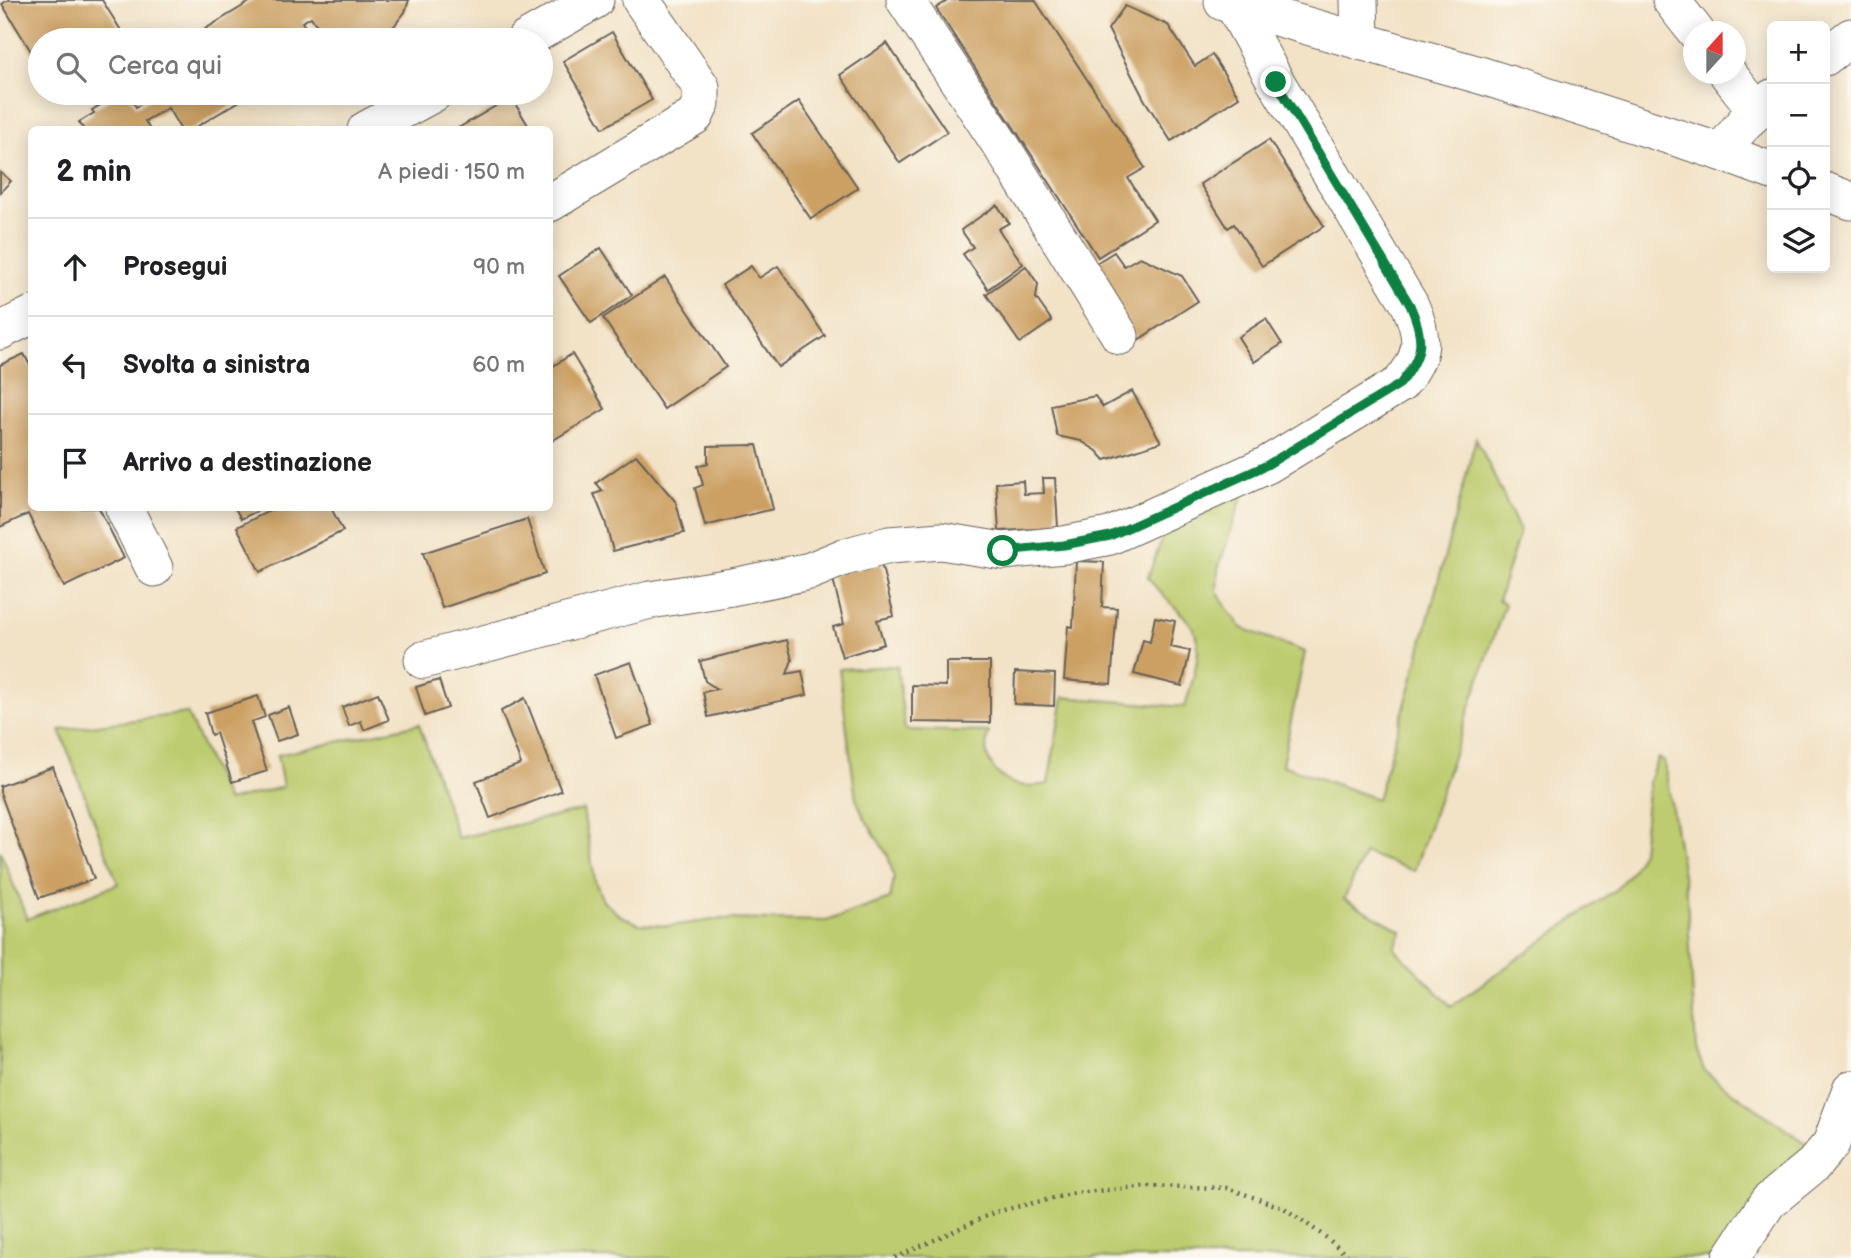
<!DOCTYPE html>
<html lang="it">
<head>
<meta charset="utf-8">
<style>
	:root { --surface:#fff; --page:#f6f6f6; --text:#202124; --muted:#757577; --line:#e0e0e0 }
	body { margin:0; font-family:"Balsamiq Sans",sans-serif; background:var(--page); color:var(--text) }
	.controls { position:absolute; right:21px; top:21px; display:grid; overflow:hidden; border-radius:10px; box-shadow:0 4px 18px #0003 }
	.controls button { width:63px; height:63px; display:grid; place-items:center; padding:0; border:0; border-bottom:2px solid var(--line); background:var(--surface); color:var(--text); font:35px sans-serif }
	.compass { position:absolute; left:1683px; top:21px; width:63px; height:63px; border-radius:50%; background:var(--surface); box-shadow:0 4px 18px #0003; rotate:21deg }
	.stop { position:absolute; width:21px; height:21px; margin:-16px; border:5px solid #0b8043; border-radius:50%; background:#fff }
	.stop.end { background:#0b8043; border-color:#fff; box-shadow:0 2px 7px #0008 }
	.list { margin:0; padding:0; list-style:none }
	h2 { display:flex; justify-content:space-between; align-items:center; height:91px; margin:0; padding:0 28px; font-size:30px }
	h2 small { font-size:23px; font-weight:400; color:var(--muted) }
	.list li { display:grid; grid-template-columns:46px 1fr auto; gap:21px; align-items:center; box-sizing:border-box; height:98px; padding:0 28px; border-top:2px solid var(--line) }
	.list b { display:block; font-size:26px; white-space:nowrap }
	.list em { font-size:23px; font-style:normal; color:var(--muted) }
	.icon { flex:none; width:38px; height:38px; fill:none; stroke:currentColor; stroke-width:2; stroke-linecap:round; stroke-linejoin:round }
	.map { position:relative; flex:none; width:1851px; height:1258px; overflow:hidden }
	.search { position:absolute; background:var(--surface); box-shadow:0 4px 18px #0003; left:28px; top:28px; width:525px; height:77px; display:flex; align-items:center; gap:18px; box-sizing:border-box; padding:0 24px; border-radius:38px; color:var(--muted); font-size:26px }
	.panel { position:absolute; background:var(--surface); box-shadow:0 4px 18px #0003; left:28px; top:126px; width:525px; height:385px; border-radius:10px }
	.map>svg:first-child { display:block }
</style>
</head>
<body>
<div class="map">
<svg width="1851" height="1258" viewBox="0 0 1851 1258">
	<rect width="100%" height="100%" fill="#fbf7ec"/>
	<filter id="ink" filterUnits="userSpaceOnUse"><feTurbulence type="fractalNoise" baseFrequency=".0143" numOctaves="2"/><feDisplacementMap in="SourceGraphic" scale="14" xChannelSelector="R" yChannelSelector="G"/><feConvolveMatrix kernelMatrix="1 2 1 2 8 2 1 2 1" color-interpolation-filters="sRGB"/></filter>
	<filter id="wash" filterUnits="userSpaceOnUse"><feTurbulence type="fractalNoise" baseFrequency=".00686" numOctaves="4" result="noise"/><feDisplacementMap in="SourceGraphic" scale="28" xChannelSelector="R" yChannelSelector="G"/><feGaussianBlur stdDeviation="1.57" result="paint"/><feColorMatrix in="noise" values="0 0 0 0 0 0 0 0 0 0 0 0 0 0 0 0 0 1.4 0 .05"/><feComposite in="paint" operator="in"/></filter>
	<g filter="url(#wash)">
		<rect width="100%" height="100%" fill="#f2e2c6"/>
		<!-- green -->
		<path fill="#bdcc6f" stroke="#6c7446" stroke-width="2" d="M1476,438L1520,531L1498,600L1505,604L1414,871L1365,853L1344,899L1402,931L1394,948L1451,1006L1616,889L1631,872L1642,851L1649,780L1658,758L1664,761L1687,899L1696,1049L1704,1070L1721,1084L1813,1148L1720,1258H0V850L27,919L118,884L60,730L187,713L227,801L283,787L277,755L419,724L458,838L583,810L595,881L603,901L619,915L639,924L669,926L720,919L826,921L890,899L894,878L888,856L865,819L856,799L839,669L897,666L905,730L989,732C979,758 998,784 1026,786C1033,787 1041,785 1048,784L1063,697L1185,707C1191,683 1208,644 1189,622C1175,605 1161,597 1148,577L1163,536L1244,491L1218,569L1217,591L1228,610L1242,628L1305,652L1282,765L1377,799L1410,688Z"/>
		<g id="blocks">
			<!-- building -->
			<g fill="#cca064">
				<polygon points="8,0 102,0 127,40 40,40 40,66 2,4"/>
				<polygon points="253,0 409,0 405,12 394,26 380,35 363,40 345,40 329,34 315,23 311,17 302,22 313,40 187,40"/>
				<polygon points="949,0 1035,0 1145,168 1128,178 1155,220 1098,257 936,8"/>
				<polygon points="1125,6 1168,25 1195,66 1212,55 1239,97 1171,141 1144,99 1108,29"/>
				<polygon points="612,32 652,100 603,128 563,61"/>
				<polygon points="887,43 947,132 900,163 840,75"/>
				<polygon points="121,93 128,93 136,107 159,93 253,93 191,130 181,130 168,108 145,121 150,130 84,130 79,122 94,113 92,110"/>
				<polygon points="511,97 531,130 455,130"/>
				<polygon points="799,101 858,188 811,219 752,133"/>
				<polygon points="1269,140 1324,226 1262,266 1234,224 1228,228 1200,184"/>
				<polygon points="0,172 11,181 0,193"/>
				<polygon points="997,205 1009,223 998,229 1023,264 988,289 963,254 973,247 961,230"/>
				<polygon points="601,248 632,295 591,323 559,276"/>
				<polygon points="1114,252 1124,266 1140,257 1182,276 1198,301 1138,340 1090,267"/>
				<polygon points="751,266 759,278 778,266 825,336 778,367 722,285"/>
				<polygon points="1026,266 1038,284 1036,298 1052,321 1020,343 986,294"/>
				<polygon points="665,277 726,367 664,409 603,318"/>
				<polygon points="1266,319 1282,344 1254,362 1238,337"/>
				<polygon points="24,354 32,369 32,508 99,508 124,558 64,587 28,514 0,527 0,365"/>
				<polygon points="572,354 605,409 550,442 550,368"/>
				<polygon points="1132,391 1161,442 1105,460 1097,451 1081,441 1057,436 1051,405 1095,396 1103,407"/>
				<polygon points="757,445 773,509 705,526 695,488 703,485 698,466 708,463 708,446"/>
				<polygon points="636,455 676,502 684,533 613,551 605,521 594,494 603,491 596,483"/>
				<polygon points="1043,478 1055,478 1058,528 999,531 996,483 1023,481 1024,494 1044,493"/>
				<polygon points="235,508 263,508 241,519"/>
				<polygon points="275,508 331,508 343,531 260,572 237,527"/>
				<polygon points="527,519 545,574 442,608 423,553"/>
				<polygon points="1076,561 1104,562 1102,607 1117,608 1111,684 1064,680 1068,626 1073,627"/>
				<polygon points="881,563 894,616 877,620 884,644 842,657 833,627 844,624 832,575"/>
				<polygon points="1155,617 1175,621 1170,647 1190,651 1182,686 1134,674 1143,640 1150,642"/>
				<polygon points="787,640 792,660 787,674 802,671 807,695 708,717 703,692 717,689 705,681 700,661"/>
				<polygon points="631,662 653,725 616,738 594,675"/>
				<polygon points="946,662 990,662 990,723 912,722 912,685 946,686"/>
				<polygon points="1015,672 1055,674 1054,706 1014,704"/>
				<polygon points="439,680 448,708 425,716 416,687"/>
				<polygon points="378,693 389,720 364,730 361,721 349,726 342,707"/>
				<polygon points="258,696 265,717 251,722 267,771 232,782 216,733 211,735 205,713"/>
				<polygon points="525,698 561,791 490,818 476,781 521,764 501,711"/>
				<polygon points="289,707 298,734 277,741 268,715"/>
				<polygon points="53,767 94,879 39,898 0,792 0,786"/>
			</g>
		</g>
	</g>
	<g filter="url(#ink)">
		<use href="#blocks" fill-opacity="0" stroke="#676158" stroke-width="2"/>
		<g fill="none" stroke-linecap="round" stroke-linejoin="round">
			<defs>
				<g id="minor">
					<polyline points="905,0 1002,147 1120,336"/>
					<polyline points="1359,0 1360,41"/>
					<polyline points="1671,0 1696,32"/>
					<polyline points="1223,2 1483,76 1721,152 1772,171"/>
					<polyline points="525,40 595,0"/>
					<polyline points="1825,57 1851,37"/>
					<polyline points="1728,74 1757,111"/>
					<polyline points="366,130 434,93"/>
					<polyline points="1721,152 1744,123 1772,98"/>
					<polyline points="1825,191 1851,201"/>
					<polyline points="550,203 695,116 701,103 701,87 641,0"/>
					<polyline points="0,331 32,315"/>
					<polyline points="124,508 154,568"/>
					<path d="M423,660L650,600L732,587L810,571L844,557L889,545L941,541L1003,551L1064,545L1110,536L1267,465L1400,384C1424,356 1425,339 1410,305L1276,82L1231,0"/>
					<polyline points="1731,1258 1768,1202 1813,1165 1831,1144 1851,1089"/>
				</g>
			</defs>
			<!-- minor casing -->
			<use href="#minor" stroke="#676158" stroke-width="39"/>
			<!-- path -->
			<polyline stroke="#676158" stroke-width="4.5" stroke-dasharray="2 5" stroke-linecap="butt" points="895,1258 995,1212 1075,1193 1147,1186 1227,1188 1284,1208 1327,1238 1350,1258"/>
			<!-- minor -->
			<use href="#minor" stroke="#fff" stroke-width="37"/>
		</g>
	</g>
	<g fill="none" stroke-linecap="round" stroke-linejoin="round" filter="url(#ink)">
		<!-- route -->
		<path stroke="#0b8043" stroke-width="9" d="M1003,551L1064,545L1110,536L1267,465L1400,384C1424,355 1425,339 1410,305L1276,82"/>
	</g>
</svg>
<div class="controls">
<button>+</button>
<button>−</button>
<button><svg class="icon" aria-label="locate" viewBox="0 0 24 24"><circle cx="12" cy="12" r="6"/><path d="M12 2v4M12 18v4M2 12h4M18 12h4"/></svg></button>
<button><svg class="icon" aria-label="layers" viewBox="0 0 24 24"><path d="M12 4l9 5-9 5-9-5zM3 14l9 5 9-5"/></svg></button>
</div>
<svg class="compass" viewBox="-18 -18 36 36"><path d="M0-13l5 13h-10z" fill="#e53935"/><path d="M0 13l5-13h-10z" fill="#757577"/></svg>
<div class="stop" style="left:1003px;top:551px"></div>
<div class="stop end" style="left:1276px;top:82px"></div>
<div class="search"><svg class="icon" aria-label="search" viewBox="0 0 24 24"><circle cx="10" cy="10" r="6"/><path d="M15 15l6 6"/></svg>Cerca qui</div>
<section class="panel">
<h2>2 min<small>A piedi · 150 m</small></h2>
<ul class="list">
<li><svg class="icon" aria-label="ahead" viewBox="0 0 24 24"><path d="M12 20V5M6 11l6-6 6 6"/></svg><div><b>Prosegui</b></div><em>90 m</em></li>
<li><svg class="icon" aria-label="left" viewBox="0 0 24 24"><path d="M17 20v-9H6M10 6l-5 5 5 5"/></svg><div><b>Svolta a sinistra</b></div><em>60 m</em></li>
<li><svg class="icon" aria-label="arrive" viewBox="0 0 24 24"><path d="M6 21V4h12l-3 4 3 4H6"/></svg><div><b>Arrivo a destinazione</b></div></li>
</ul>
</section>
</div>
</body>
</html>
